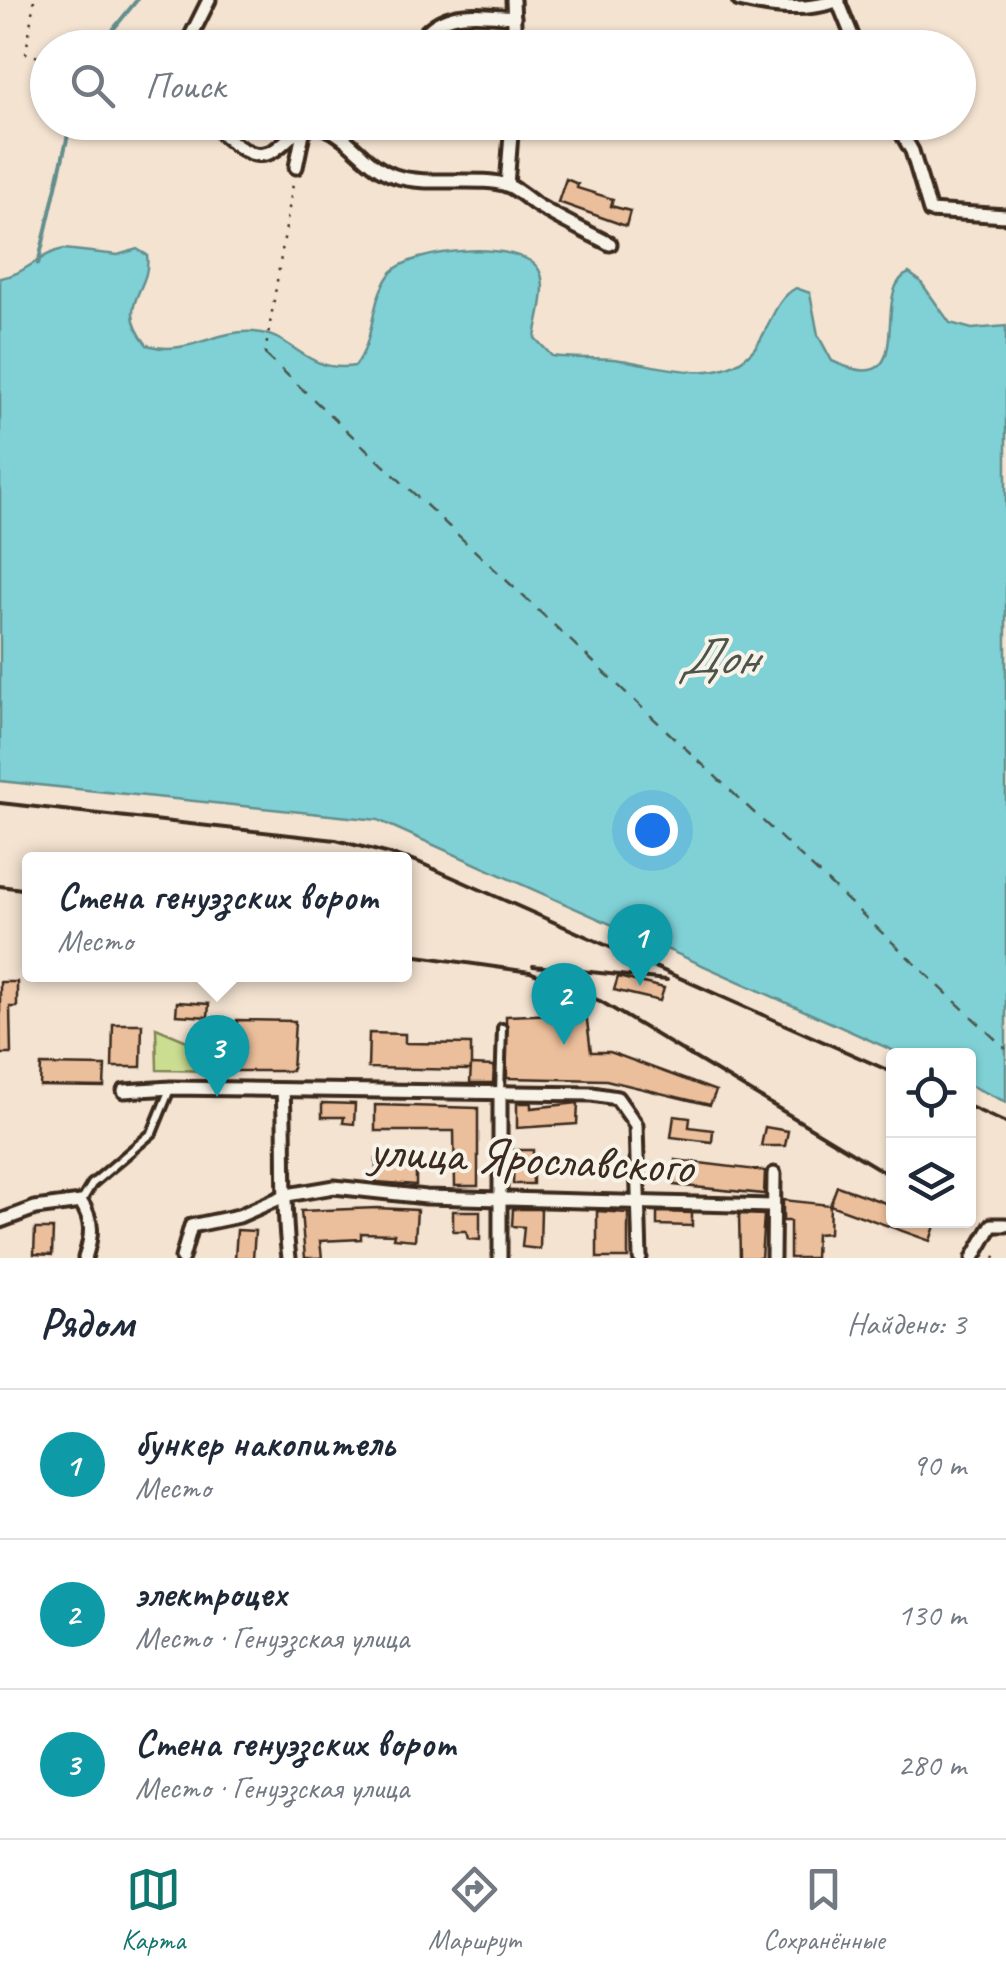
<!DOCTYPE html>
<html lang="ru">
<head>
<meta charset="utf-8">
<style>
	:root { --surface:#fff; --page:#f2f2f3; --text:#1f2937; --muted:#747a83; --line:#e0e1e3; --accent:#0f766e }
	body { margin:0; font-family:Caveat,sans-serif; background:var(--page); color:var(--text) }
	.controls { position:absolute; right:30px; bottom:30px; display:grid; overflow:hidden; border-radius:10px; box-shadow:0 2px 8px #0004 }
	.controls button { width:90px; height:90px; display:grid; place-items:center; padding:0; border:0; border-bottom:2px solid var(--line); background:var(--surface); color:var(--text); font:50px sans-serif }
	.you { position:absolute; left:652px; top:830px; width:35px; height:35px; margin:-25px; border:8px solid #fff; border-radius:50%; background:#1a73e8; box-shadow:0 0 0 15px #1a73e833 }
	.badge { display:grid; place-items:center; width:65px; height:65px; border-radius:50%; background:var(--accent); color:#fff; font-size:32px; font-weight:700 }
	.pin { position:absolute; translate:-50% -82px; filter:drop-shadow(0 2px 5px #0008) }
	.pin::after { content:''; position:absolute; top:52px; width:35px; height:30px; background:inherit; clip-path:polygon(0 0,100% 0,50% 100%) }
	.popup { position:absolute; left:22px; top:852px; width:390px; height:130px; box-sizing:border-box; display:grid; place-content:center; border-radius:10px; background:var(--surface); filter:drop-shadow(0 2px 8px #0005); font-size:32px; white-space:nowrap; color:var(--muted) }
	.popup b { font-size:38px; color:var(--text) }
	.popup::after { content:''; position:absolute; left:50%; top:100%; margin-left:-20px; border:20px solid transparent; border-top-color:var(--surface) }
	.list { margin:0; padding:0; list-style:none }
	h2 { display:flex; justify-content:space-between; align-items:center; height:130px; margin:0; padding:0 40px; font-size:42px }
	h2 small { font-size:32px; font-weight:400; color:var(--muted) }
	.list li { display:grid; grid-template-columns:65px 1fr auto; gap:30px; align-items:center; box-sizing:border-box; height:150px; padding:0 40px; border-top:2px solid var(--line) }
	.list b { display:block; font-size:38px; white-space:nowrap }
	.list p { margin:0; font-size:32px; white-space:nowrap; color:var(--muted) }
	.list em { font-size:32px; font-style:normal; color:var(--muted) }
	.icon { flex:none; width:55px; height:55px; fill:none; stroke:currentColor; stroke-width:2; stroke-linecap:round; stroke-linejoin:round }
	.map { position:relative; flex:none; width:1006px; height:1258px; overflow:hidden }
	.search { position:absolute; background:var(--surface); box-shadow:0 2px 8px #0004; left:30px; right:30px; top:30px; height:110px; display:flex; align-items:center; gap:25px; box-sizing:border-box; padding:0 35px; border-radius:55px; color:var(--muted); font-size:38px }
	.sheet { height:580px; background:var(--surface) }
	nav { display:flex; justify-content:space-around; align-items:center; box-sizing:border-box; height:140px; border-top:2px solid var(--line); background:var(--surface); font-size:28px; color:var(--muted) }
	nav a { display:grid; justify-items:center; gap:5px }
	nav .on { color:var(--accent) }
	.map>svg:first-child { display:block }
</style>
</head>
<body>
<div class="map">
<svg width="1006" height="1258" viewBox="0 0 1006 1258">
	<rect width="100%" height="100%" fill="#f4e3d1"/>
	<filter id="ink" filterUnits="userSpaceOnUse"><feTurbulence type="fractalNoise" baseFrequency=".01" numOctaves="2"/><feDisplacementMap in="SourceGraphic" scale="20" xChannelSelector="R" yChannelSelector="G"/><feConvolveMatrix kernelMatrix="1 2 1 2 8 2 1 2 1" color-interpolation-filters="sRGB"/></filter>
	<g filter="url(#ink)">
		<!-- green -->
		<polygon fill="#cadd91" stroke="#828458" stroke-width="2.5" points="156,1028 194,1044 230,1051 229,1071 157,1070"/>
		<!-- water -->
		<path fill="#7fd1d6" stroke="#648e8c" stroke-width="2.5" d="M64,249L118,255L137,249L147,255C152,293 113,302 147,345C186,357 216,329 254,332C295,335 305,374 355,366C376,340 369,301 390,274C410,248 522,239 539,270C549,287 537,320 535,338L552,356C572,359 593,357 613,359C654,363 712,387 748,355C770,336 770,302 796,288L810,293L818,335L832,361C923,404 867,290 909,273L920,281L950,323L972,329L1006,326V1102L969,1085L968,1056L903,1055L378,820L0,781V278C25,275 40,253 64,249Z"/>
		<g fill="none" stroke-linecap="round" stroke-linejoin="round">
			<!-- stream -->
			<g stroke="#648e8c" stroke-width="4">
				<polyline points="98,48 137,0"/>
				<polyline points="38,264 71,122"/>
			</g>
			<!-- ferry -->
			<polyline stroke="#4c544c" stroke-width="2.5" stroke-dasharray="12 10" stroke-linecap="butt" points="265,354 1006,1049"/>
		</g>
		<!-- building -->
		<g fill="#ecbf9c" stroke="#3b2a1e" stroke-width="2.5">
			<polygon points="566,179 578,184 577,188 613,199 611,206 630,211 626,226 558,202"/>
			<polygon points="618,977 664,988 660,1001 614,990"/>
			<polygon points="0,982 17,982 17,1007 10,1007 11,1054 0,1054"/>
			<polygon points="177,1002 209,1004 208,1017 176,1015"/>
			<polygon points="586,1013 591,1052 610,1052 716,1091 710,1105 606,1080 507,1078 506,1016"/>
			<polygon points="237,1020 295,1021 292,1071 235,1071"/>
			<polygon points="113,1024 142,1024 141,1067 112,1067"/>
			<polygon points="369,1033 405,1034 405,1043 471,1044 471,1070 368,1068"/>
			<polygon points="41,1065 105,1066 104,1087 40,1086"/>
			<polygon points="471,1065 494,1066 493,1083 470,1083"/>
			<polygon points="322,1103 355,1104 354,1124 343,1123 344,1117 322,1117"/>
			<polygon points="517,1103 531,1103 531,1108 578,1103 577,1124 517,1128"/>
			<polygon points="375,1105 478,1108 478,1186 455,1186 454,1131 375,1131"/>
			<polygon points="674,1116 690,1118 689,1127 713,1130 712,1142 671,1137"/>
			<polygon points="765,1127 788,1131 785,1146 761,1146"/>
			<polygon points="514,1150 533,1150 533,1184 513,1184"/>
			<polygon points="376,1159 416,1159 416,1185 376,1182"/>
			<polygon points="675,1160 765,1171 764,1194 674,1185"/>
			<polygon points="837,1186 894,1206 894,1220 937,1220 930,1241 830,1205"/>
			<polygon points="783,1200 830,1205 829,1233 816,1234 815,1258 790,1258 790,1221 783,1221"/>
			<polygon points="377,1208 417,1210 415,1240 393,1238 394,1234 361,1233 361,1239 320,1241 322,1258 305,1258 301,1211"/>
			<polygon points="513,1209 541,1209 540,1249 522,1247 524,1227 512,1226"/>
			<polygon points="453,1211 480,1211 480,1240 468,1239 466,1231 453,1231"/>
			<polygon points="597,1211 628,1213 628,1258 597,1258"/>
			<polygon points="657,1212 692,1213 692,1226 657,1225"/>
			<polygon points="739,1214 764,1215 761,1258 740,1258"/>
			<polygon points="35,1229 53,1229 52,1255 34,1254"/>
			<polygon points="237,1230 255,1231 253,1258 235,1258"/>
		</g>
		<g fill="none" stroke-linecap="round" stroke-linejoin="round">
			<defs>
				<g id="lane">
					<polyline points="500,1093 502,1028"/>
					<polyline points="81,1202 92,1184 152,1133 170,1089"/>
				</g>
				<g id="street">
					<polyline points="513,0 515,48"/>
					<path d="M739,0C772,8 806,12 839,0"/>
					<polyline points="838,1 857,48"/>
					<polyline points="185,48 209,0"/>
					<path d="M414,48C439,7 471,14 514,17"/>
					<path d="M211,122C283,201 280,109 326,128C353,139 366,167 395,176C427,187 483,175 509,186C518,190 527,198 535,204C559,219 585,231 610,244"/>
					<polyline points="895,122 912,151 930,211 1006,216"/>
					<polyline points="296,167 304,128"/>
					<polyline points="507,185 512,122"/>
					<path d="M283,1090C286,1146 282,1203 289,1258"/>
					<polyline points="124,1091 171,1088 592,1094 617,1098 636,1125 640,1258"/>
					<path d="M0,1221L35,1208L81,1202C94,1222 92,1236 85,1258"/>
					<polyline points="182,1258 191,1226 239,1216 287,1195 334,1187 426,1197 773,1206"/>
					<polyline points="500,1258 500,1094"/>
					<polyline points="773,1258 774,1174"/>
					<polyline points="973,1258 992,1225 1006,1225"/>
				</g>
			</defs>
			<!-- lane casing -->
			<use href="#lane" stroke="#3b2a1e" stroke-width="14"/>
			<!-- street casing -->
			<use href="#street" stroke="#3b2a1e" stroke-width="19"/>
			<!-- path -->
			<g stroke="#3b2a1e" stroke-width="2.5" stroke-dasharray="2.5 8" stroke-linecap="butt">
				<polyline points="34,0 26,53 48,60"/>
				<polyline points="265,354 294,178"/>
				<polyline points="994,1258 996,1254"/>
			</g>
			<!-- lane -->
			<use href="#lane" stroke="#f7f3e8" stroke-width="6"/>
			<!-- street -->
			<use href="#street" stroke="#f7f3e8" stroke-width="11"/>
			<!-- rail -->
			<g stroke="#3b2a1e" stroke-width="4">
				<polyline points="0,803 336,840 416,861 894,1073"/>
				<polyline points="0,886 29,890"/>
				<polyline points="404,954 530,972 600,1001 894,1178"/>
				<polyline points="533,966 667,980"/>
				<polyline points="968,1106 1006,1123"/>
			</g>
		</g>
	</g>
	<g text-anchor="middle" dominant-baseline="central" stroke-width="8" stroke-linejoin="round" paint-order="stroke">
		<!-- street labels -->
		<g font-size="50" fill="#3b2a1e" stroke="#f7f3e8">
			<text transform="translate(531 1158) rotate(3)">улица Ярославского</text>
		</g>
		<!-- water labels -->
		<g font-size="52" font-style="italic" fill="#4c544c" stroke="#f7f3e8">
			<text x="718" y="657">Дон</text>
		</g>
	</g>
</svg>
<div class="controls">
<button><svg class="icon" aria-label="locate" viewBox="0 0 24 24"><circle cx="12" cy="12" r="6"/><path d="M12 2v4M12 18v4M2 12h4M18 12h4"/></svg></button>
<button><svg class="icon" aria-label="layers" viewBox="0 0 24 24"><path d="M12 4l9 5-9 5-9-5zM3 14l9 5 9-5"/></svg></button>
</div>
<div class="you"></div>
<div class="pin badge" style="left:640px;top:986px;background:#0f9aa8">1</div>
<div class="pin badge" style="left:564px;top:1045px;background:#0f9aa8">2</div>
<div class="pin badge" style="left:217px;top:1097px;background:#0f9aa8">3</div>
<div class="popup"><b>Стена генуэзских ворот</b>Место</div>
<div class="search"><svg class="icon" aria-label="search" viewBox="0 0 24 24"><circle cx="10" cy="10" r="6"/><path d="M15 15l6 6"/></svg>Поиск</div>
</div>
<section class="sheet">
<h2>Рядом<small>Найдено: 3</small></h2>
<ul class="list">
<li><span class="badge" style="background:#0f9aa8">1</span><div><b>бункер накопитель</b><p>Место</p></div><em>90 m</em></li>
<li><span class="badge" style="background:#0f9aa8">2</span><div><b>электроцех</b><p>Место · Генуэзская улица</p></div><em>130 m</em></li>
<li><span class="badge" style="background:#0f9aa8">3</span><div><b>Стена генуэзских ворот</b><p>Место · Генуэзская улица</p></div><em>280 m</em></li>
</ul>
</section>
<nav>
<a class="on"><svg class="icon" aria-label="map" viewBox="0 0 24 24"><path d="M3 6l6-2 6 2 6-2v14l-6 2-6-2-6 2zM9 4v14M15 6v14"/></svg>Карта</a>
<a><svg class="icon" aria-label="directions" viewBox="0 0 24 24"><path d="M12 3l9 9-9 9-9-9zM9 14v-3h6M13 9l2 2-2 2"/></svg>Маршрут</a>
<a><svg class="icon" aria-label="saved" viewBox="0 0 24 24"><path d="M7 4h10v16l-5-4-5 4z"/></svg>Сохранённые</a>
</nav>
</body>
</html>
